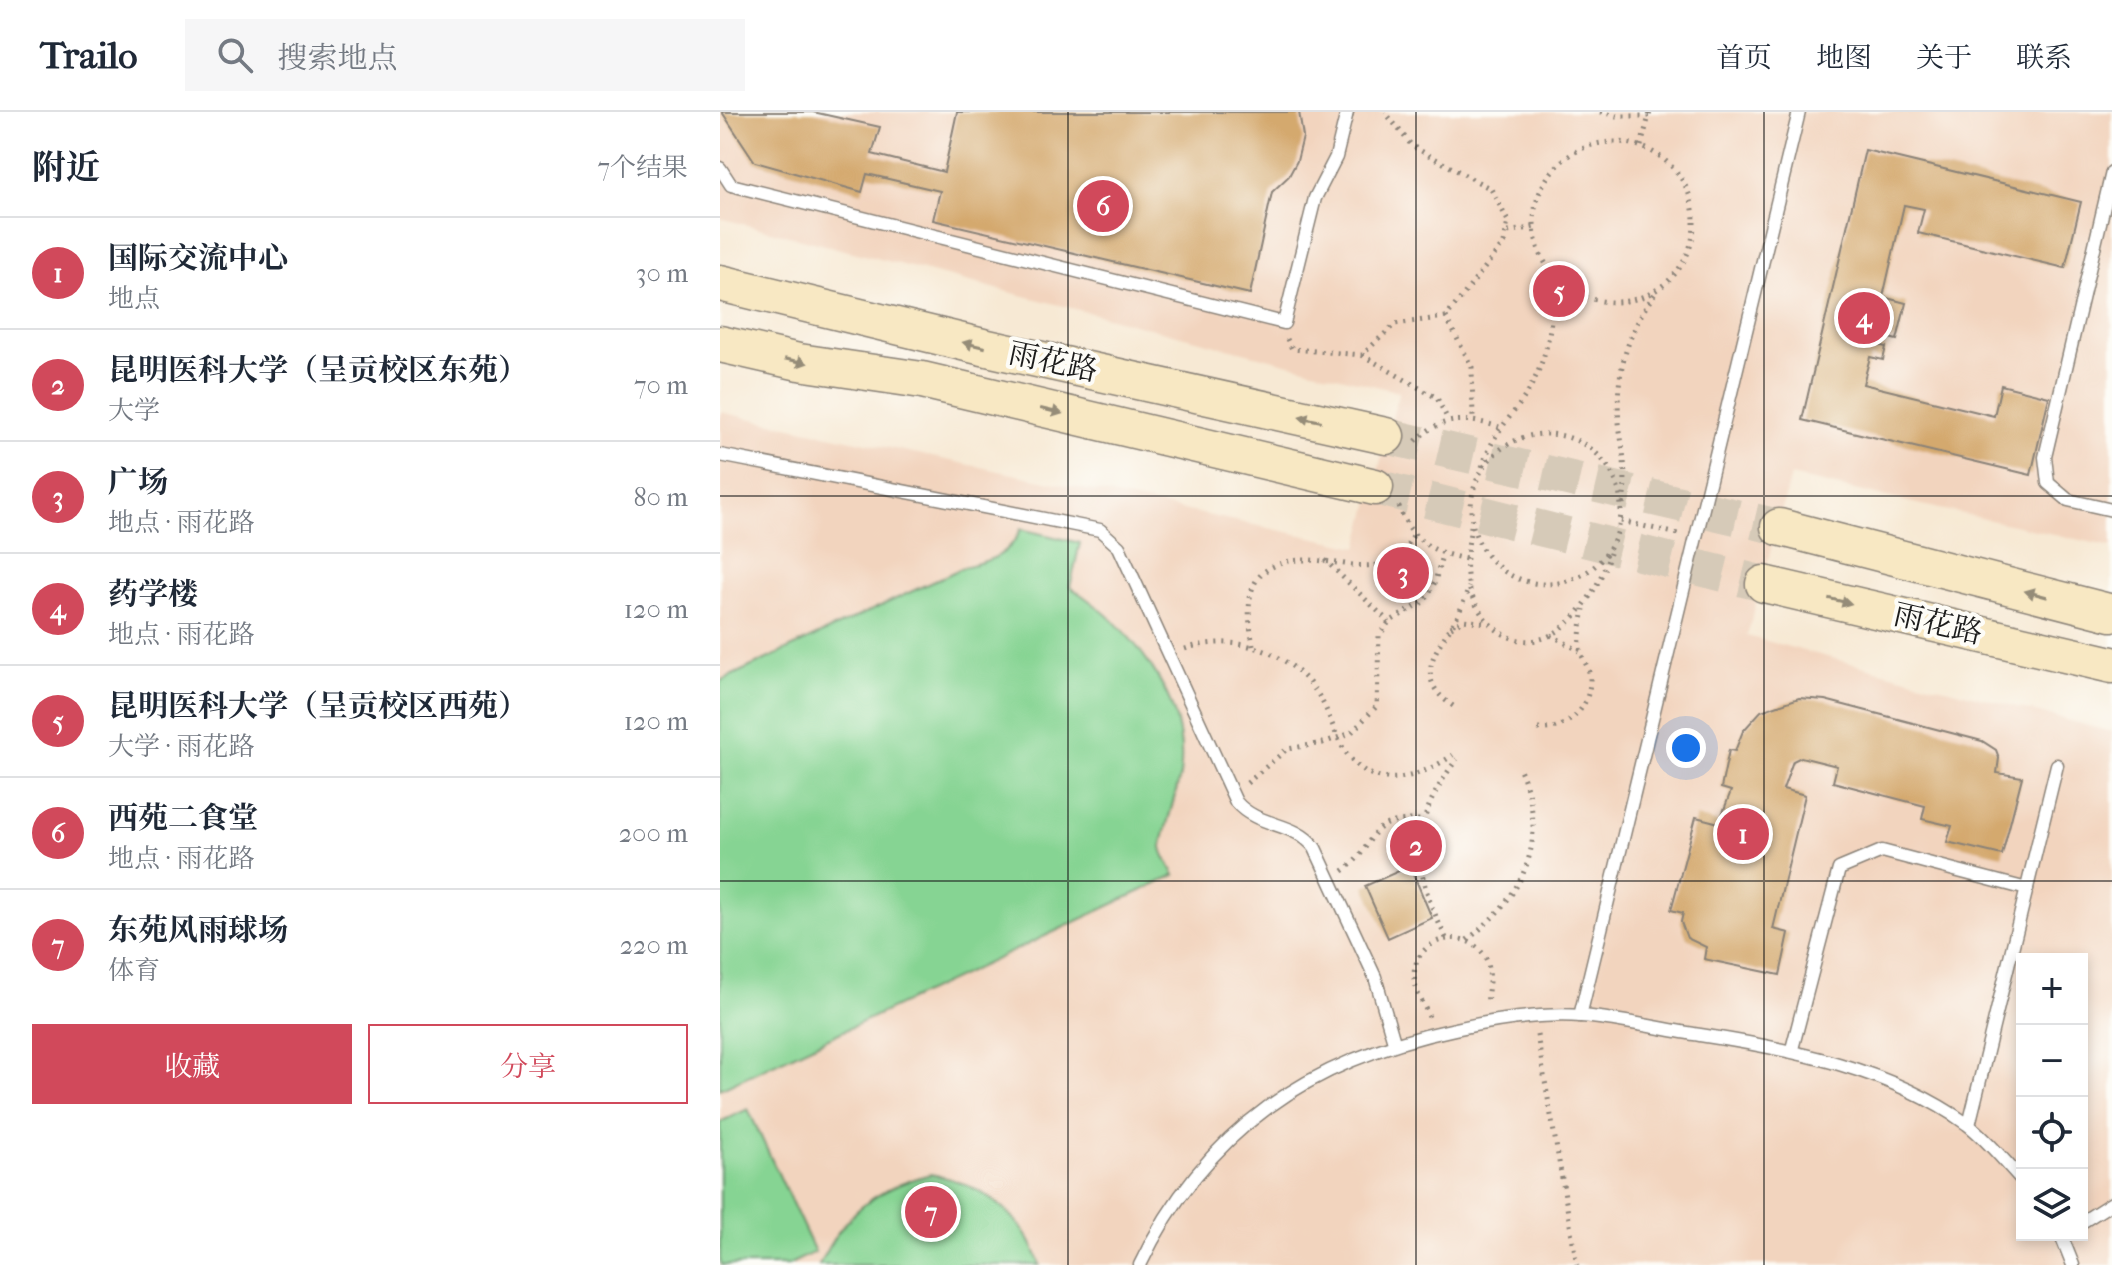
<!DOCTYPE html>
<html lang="zh">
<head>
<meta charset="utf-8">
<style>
	:root { --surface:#fff; --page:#f6f6f7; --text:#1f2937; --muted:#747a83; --line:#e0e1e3; --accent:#d1495b }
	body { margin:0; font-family:"IM FELL French Canon","Noto Serif SC",serif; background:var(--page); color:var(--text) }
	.controls { position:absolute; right:24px; bottom:24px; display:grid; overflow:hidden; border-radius:0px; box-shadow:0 4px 12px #0003 }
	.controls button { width:72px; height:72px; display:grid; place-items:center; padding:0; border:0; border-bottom:2px solid var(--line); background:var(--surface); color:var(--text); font:40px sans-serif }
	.you { position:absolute; left:966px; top:636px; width:28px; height:28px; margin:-20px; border:6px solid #fff; border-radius:50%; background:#1a73e8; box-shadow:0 0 0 12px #1a73e833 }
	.badge { display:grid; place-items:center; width:52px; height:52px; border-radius:50%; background:var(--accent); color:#fff; font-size:26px; font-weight:700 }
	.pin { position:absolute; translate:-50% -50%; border:4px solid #fff; box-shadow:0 2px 8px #0006 }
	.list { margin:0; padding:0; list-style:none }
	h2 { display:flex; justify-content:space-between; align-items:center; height:104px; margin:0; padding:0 32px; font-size:34px }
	h2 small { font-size:26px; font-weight:400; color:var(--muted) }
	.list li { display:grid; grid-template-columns:52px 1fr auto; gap:24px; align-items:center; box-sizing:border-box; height:112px; padding:0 32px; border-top:2px solid var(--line) }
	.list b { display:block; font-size:30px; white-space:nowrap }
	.list p { margin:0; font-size:26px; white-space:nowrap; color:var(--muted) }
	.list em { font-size:26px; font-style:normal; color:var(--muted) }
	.actions { display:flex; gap:16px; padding:24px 32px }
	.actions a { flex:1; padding:18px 0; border:2px solid var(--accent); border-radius:0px; text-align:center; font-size:28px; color:var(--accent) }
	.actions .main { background:var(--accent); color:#fff }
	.icon { flex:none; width:44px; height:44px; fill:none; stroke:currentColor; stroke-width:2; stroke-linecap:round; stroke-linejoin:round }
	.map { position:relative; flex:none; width:1392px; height:1153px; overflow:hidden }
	header { display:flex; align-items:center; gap:48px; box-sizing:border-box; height:112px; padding:0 40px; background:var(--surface); border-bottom:2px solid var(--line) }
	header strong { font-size:38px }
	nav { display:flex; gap:44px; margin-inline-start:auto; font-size:28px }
	.search { width:560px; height:72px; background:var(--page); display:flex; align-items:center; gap:20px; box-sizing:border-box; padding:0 28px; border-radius:0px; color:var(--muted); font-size:30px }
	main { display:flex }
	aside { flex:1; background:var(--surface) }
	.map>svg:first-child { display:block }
</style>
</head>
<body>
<header>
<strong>Trailo</strong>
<div class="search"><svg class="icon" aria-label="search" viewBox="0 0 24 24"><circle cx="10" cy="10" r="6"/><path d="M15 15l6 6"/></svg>搜索地点</div>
<nav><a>首页</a><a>地图</a><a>关于</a><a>联系</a></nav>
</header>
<main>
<aside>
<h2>附近<small>7个结果</small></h2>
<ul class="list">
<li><span class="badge">1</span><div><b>国际交流中心</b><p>地点</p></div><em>30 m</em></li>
<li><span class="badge">2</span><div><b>昆明医科大学（呈贡校区东苑）</b><p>大学</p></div><em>70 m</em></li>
<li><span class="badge">3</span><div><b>广场</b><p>地点 · 雨花路</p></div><em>80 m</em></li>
<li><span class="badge">4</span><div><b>药学楼</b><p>地点 · 雨花路</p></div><em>120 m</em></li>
<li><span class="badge">5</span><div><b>昆明医科大学（呈贡校区西苑）</b><p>大学 · 雨花路</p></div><em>120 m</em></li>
<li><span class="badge">6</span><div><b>西苑二食堂</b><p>地点 · 雨花路</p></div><em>200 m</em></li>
<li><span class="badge">7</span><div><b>东苑风雨球场</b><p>体育</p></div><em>220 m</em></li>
</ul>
<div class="actions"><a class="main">收藏</a><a>分享</a></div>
</aside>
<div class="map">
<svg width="1392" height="1153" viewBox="0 0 1392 1153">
	<rect width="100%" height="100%" fill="#fdfcf7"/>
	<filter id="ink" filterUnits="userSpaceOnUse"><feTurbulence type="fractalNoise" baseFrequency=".0125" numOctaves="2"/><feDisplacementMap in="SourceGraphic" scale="16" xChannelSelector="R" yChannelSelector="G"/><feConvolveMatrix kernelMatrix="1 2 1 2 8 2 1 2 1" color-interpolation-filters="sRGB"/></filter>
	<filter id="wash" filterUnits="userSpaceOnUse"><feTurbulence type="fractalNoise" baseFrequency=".006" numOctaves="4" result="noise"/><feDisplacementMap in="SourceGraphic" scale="32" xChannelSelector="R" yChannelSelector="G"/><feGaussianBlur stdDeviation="1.8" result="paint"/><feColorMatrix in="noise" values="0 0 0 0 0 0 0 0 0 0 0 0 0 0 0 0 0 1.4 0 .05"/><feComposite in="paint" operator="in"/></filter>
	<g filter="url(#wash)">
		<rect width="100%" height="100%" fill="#f7e9d4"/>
		<!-- built -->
		<path fill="#f2d4be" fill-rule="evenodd" d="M0,0H1392V435L1071,364L1027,524L1392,620V1153H0V300L638,435L679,280L0,106ZM1302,847H1362V1123H1302Z"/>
		<!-- green -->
		<g fill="#86d493" stroke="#517858" stroke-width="2">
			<path d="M301,417L360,431L350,475C409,513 471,586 460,663C458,676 441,729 442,735C443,744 451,755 455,763L0,977V569L244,455C272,448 289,444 301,417Z"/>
			<polygon points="28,997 95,1140 68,1153 2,1153 0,1148 0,1010"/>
			<path d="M211,1062C261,1072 304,1102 320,1153H99C124,1100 155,1077 211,1062Z"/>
		</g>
		<g id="blocks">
			<!-- building -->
			<g fill="#d4a96e">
				<polygon points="2,0 93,0 160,15 152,42 224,60 237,0 579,0 583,25 577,49 569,64 552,80 530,182 213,108 220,79 147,62 142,80 35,50"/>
				<polygon points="1145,38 1361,90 1345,156 1198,121 1204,97 1184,93 1163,185 1186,191 1177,228 1153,222 1151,231 1166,235 1163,248 1150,245 1143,272 1274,304 1281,273 1329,285 1311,363 1082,308"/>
				<polygon points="1079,586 1105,588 1262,629 1276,638 1279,646 1277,661 1302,665 1282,743 1227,730 1232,714 1202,707 1205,694 1113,670 1117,654 1081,645 1073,649 1063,677 1085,683 1053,817 1069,821 1060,863 984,847 986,835 967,826 961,810 963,801 951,798 976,705 999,711 1011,679 1001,676 1009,638 1015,639 1023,619 1041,599"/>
				<polygon points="690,754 712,806 668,826 645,774"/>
			</g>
		</g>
	</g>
	<g filter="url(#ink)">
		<use href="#blocks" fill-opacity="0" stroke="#8a8278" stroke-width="2"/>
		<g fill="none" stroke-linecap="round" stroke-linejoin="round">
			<!-- secondary-tunnel -->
			<g stroke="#d6cab8" stroke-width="36" stroke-dasharray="36 18" stroke-linecap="butt">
				<polyline points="666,324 1059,415"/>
				<polyline points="655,375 1044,472"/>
			</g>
			<defs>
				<g id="lane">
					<polyline points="0,56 11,73 564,211 595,86 616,45 627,0"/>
					<polyline points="1392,60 1325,345 1328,371 1348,388 1392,398"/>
					<path d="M0,343L380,418L399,435L516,690C538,716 575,709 595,736L655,865L674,930"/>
					<polyline points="860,904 1079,0"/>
					<polyline points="1072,937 1119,757 1162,739 1307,777"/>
					<polyline points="1249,1013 1337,653"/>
					<polyline points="1362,1110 1392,1091"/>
					<polyline points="1341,1123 1353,1153"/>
					<path d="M420,1153C484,1018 591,947 735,917C776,908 819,901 861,904C900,907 941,917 980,923C1072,937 1170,957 1247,1012C1267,1027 1285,1050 1302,1068"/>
				</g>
				<g id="secondary">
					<polyline points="0,171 263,235 666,324"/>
					<polyline points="0,232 79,250 202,268 655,375"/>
					<polyline points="1059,415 1392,501"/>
					<polyline points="1044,472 1392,553"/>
				</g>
			</defs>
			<!-- lane casing -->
			<use href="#lane" stroke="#8a8278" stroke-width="15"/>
			<!-- secondary casing -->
			<use href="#secondary" stroke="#8a8278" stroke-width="39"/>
			<!-- path -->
			<g stroke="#8a8278" stroke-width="5" stroke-dasharray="2 6" stroke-linecap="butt">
				<polyline points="880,0 896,4 929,4"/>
				<circle cx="894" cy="110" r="80"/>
				<polyline points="921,34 930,0"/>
				<polyline points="788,120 815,115"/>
				<polyline points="726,205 752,255 753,307"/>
				<polyline points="567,227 572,237 642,243 675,212 726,205 784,131 788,109 771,77 692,34 665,0"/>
				<polyline points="642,243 717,286 728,308"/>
				<circle cx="826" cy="397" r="75"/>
				<path d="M696,329C719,304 748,305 779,315"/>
				<path d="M762,355C771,329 779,318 796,297C828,256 840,201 825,152"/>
				<path d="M903,392C907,365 904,345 900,319C893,268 906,221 936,180"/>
				<path d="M679,394C690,428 713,441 747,447"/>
				<polyline points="901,409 958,422"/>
				<path d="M751,414C748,434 744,455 749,475C754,493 765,510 780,520C834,554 879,481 891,438"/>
				<polyline points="605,448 669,510"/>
				<polyline points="731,515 743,508 767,511"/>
				<polyline points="831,523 860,539"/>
				<path d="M533,534C529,508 522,471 550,456C595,432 646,472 680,442C685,438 690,428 694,422"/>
				<path d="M465,537C515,520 571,539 599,584C609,600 613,618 622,634C650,683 696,668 733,643"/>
				<path d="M733,594C696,569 711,544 731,515C740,502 744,488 749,475"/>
				<path d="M818,617C848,619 871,596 870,565C869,554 861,546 860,536C859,523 862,509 864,497"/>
				<polyline points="527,671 567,637 603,631 631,621 657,594 659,524 669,510 705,489 715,470 722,443"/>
				<path d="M623,759C661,732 640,706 703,708"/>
				<path d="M726,826C691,755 688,712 737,647"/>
				<path d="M747,828C806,782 831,727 799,655"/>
				<path d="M709,905C704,892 694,878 694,864C694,826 746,812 765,845C774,861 766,877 768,893"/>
				<polyline points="817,923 857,1153"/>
			</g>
			<!-- lane -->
			<use href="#lane" stroke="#fff" stroke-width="12"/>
			<!-- secondary -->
			<use href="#secondary" stroke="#f8e8c3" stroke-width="36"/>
		</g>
		<!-- one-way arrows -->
		<defs><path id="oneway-solid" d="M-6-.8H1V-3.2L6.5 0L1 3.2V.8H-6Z" transform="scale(2)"/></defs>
		<g fill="#958c78">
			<use href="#oneway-solid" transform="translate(254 233) rotate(-167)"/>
			<use href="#oneway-solid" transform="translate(76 249) rotate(11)"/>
			<use href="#oneway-solid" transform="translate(331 299) rotate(13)"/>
			<use href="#oneway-solid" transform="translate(590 307) rotate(-168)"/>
			<use href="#oneway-solid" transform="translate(1316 482) rotate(-165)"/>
			<use href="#oneway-solid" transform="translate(1120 489) rotate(13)"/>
		</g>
	</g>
	<!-- grid -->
	<path fill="none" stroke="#1c1c1c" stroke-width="2" stroke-opacity="0.55" d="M348,0V1153M696,0V1153M1044,0V1153M0,384H1392M0,769H1392"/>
	<g text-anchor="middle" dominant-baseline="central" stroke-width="8" stroke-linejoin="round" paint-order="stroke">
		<!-- street labels -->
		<g font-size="30" fill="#1c1c1c" stroke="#fdfcf7">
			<text transform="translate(333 250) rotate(12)">雨花路</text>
			<text transform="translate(1218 512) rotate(13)">雨花路</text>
		</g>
	</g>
</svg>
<div class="controls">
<button>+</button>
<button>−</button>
<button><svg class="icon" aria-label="locate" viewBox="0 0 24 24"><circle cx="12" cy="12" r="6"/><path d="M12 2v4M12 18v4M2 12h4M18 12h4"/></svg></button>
<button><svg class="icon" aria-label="layers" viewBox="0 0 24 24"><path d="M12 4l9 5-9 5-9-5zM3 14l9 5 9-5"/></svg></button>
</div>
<div class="you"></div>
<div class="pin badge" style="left:1023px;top:722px">1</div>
<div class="pin badge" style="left:696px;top:734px">2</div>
<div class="pin badge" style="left:683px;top:461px">3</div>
<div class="pin badge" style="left:1144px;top:206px">4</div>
<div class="pin badge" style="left:839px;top:179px">5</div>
<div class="pin badge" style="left:383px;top:94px">6</div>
<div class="pin badge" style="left:211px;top:1100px">7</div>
</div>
</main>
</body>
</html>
